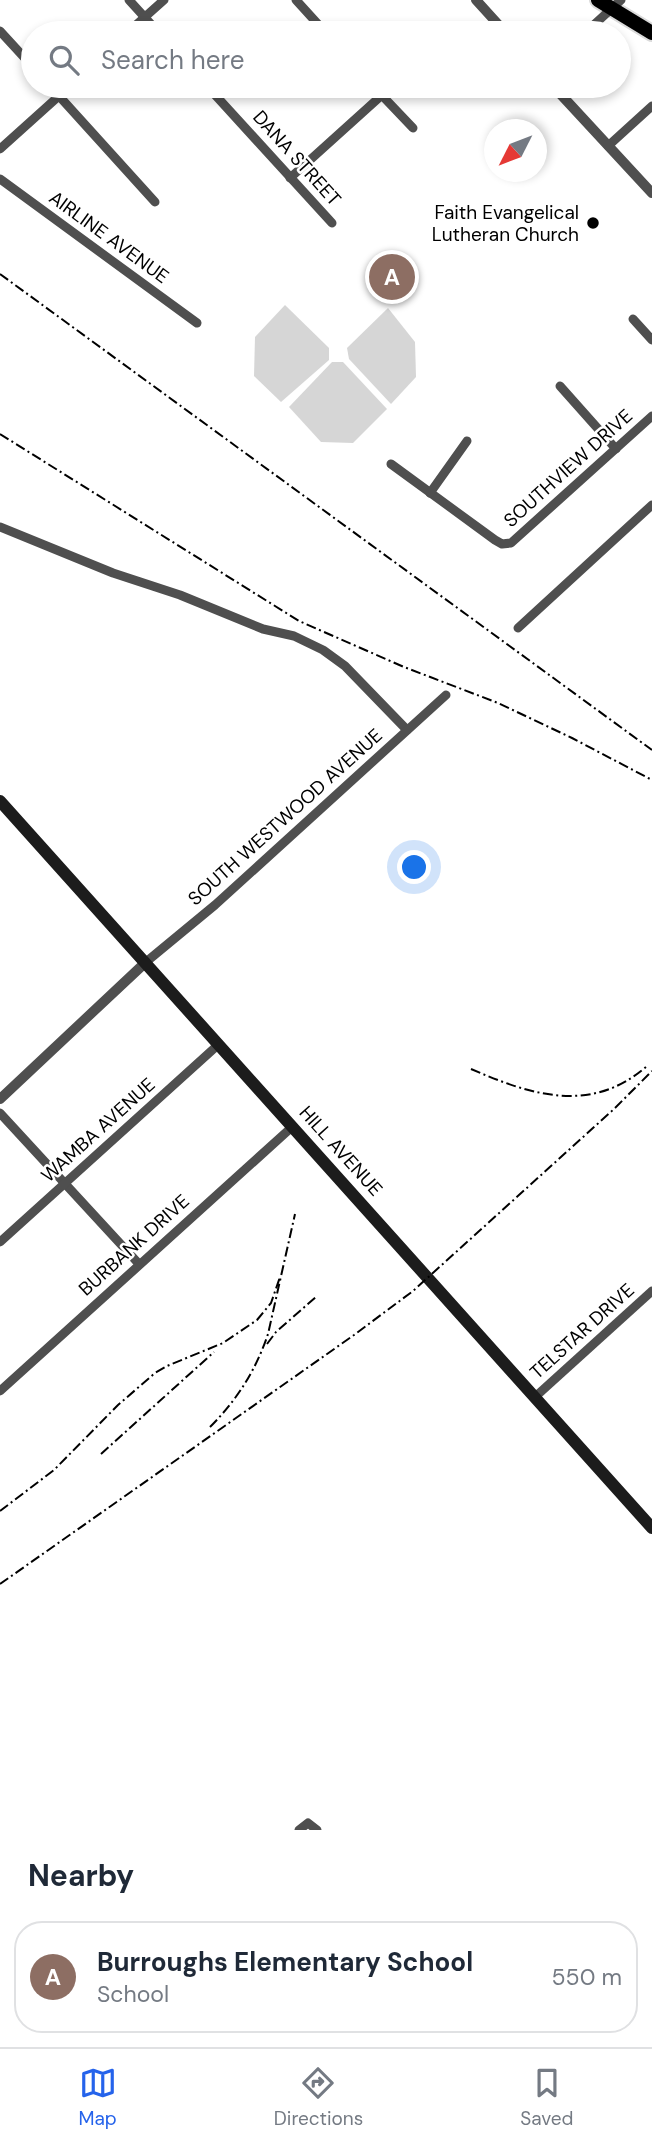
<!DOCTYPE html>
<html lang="en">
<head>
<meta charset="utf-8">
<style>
	:root { --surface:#fff; --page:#f6f6f7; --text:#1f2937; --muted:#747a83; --line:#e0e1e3; --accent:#2563eb }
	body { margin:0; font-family:"DM Sans",sans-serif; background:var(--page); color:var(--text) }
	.compass { position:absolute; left:484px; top:119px; width:63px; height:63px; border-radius:50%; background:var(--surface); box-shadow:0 4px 10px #0003; rotate:228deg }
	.you { position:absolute; left:415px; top:868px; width:24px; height:24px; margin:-18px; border:5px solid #fff; border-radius:50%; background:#1a73e8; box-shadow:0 0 0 10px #1a73e833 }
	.badge { display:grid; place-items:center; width:46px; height:46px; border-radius:50%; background:var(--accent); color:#fff; font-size:23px; font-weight:700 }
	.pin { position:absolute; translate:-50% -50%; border:4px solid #fff; box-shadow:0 2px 7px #0006 }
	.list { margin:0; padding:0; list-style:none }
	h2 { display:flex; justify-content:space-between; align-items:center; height:91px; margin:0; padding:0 28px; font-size:30px }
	h2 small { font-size:23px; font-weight:400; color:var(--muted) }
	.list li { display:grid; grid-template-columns:46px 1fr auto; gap:21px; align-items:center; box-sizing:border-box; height:112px; margin:0 14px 14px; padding:0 14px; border:2px solid var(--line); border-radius:28px }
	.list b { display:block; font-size:26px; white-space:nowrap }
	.list p { margin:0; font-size:23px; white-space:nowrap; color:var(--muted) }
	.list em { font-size:23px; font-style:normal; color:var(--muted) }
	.icon { flex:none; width:38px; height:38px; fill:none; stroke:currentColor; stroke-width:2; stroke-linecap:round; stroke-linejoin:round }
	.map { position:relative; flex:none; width:652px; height:1830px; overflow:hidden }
	.search { position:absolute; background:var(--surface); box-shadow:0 4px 10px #0003; left:21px; right:21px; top:21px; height:77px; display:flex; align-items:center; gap:18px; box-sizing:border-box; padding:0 24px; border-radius:38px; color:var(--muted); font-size:26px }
	.sheet { height:217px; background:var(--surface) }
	nav { display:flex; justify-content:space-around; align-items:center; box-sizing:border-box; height:98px; border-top:2px solid var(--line); background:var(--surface); font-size:19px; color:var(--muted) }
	nav a { display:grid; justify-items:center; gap:4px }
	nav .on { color:var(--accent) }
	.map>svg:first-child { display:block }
</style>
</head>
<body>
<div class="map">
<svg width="652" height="1830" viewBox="0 0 652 1830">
	<rect width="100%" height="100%" fill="#fff"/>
	<!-- green -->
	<g fill="#d6d6d6">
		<polygon points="285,305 329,348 329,360 281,402 254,376 255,337"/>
		<polygon points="388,308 415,342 416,377 391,404 349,359 347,348"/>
		<polygon points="332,362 343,362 387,409 353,443 321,442 289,407"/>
	</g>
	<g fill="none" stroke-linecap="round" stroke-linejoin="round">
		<defs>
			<polyline id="primary" points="598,0 652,33"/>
		</defs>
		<!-- primary casing -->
		<use href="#primary" stroke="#dbdbdb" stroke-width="18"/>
		<!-- minor -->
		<g stroke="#4f4f4f" stroke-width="9">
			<polyline points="129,0 159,33"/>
			<polyline points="296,0 326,33"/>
			<polyline points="0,31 33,67"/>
			<polyline points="127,33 164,0"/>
			<polyline points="585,33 621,0"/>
			<polyline points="50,86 155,202"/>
			<polyline points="207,86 332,223"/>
			<polyline points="373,86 413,128"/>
			<polyline points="608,146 652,106"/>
			<polyline points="0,149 70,86"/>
			<polyline points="290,178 382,95"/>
			<polyline points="0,179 197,323"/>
			<polyline points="633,319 652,340"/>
			<polyline points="560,386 616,449"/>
			<polyline points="391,464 495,540 502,544 511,543 652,416"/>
			<polyline points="430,493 467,441"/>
			<polyline points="0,527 113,573 180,595 263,629 294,636 323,650 345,666 407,730"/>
			<polyline points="518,628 652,505"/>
			<polyline points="146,962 215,905 446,695"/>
			<polyline points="0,1113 139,1264"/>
			<polyline points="0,1242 219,1044"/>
			<polyline points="0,1391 292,1127"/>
			<polyline points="535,1397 652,1291"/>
			<polyline points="299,1830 308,1823 317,1830"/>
		</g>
		<!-- tertiary -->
		<g stroke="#4f4f4f" stroke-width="10">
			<polyline points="476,0 506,33"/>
			<polyline points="553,86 652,193"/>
			<polyline points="0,1099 146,962"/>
		</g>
		<!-- secondary -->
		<polyline stroke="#1c1c1c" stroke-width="12" points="0,801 652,1528"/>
		<!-- primary -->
		<use href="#primary" stroke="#000" stroke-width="14"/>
		<!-- rail -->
		<g stroke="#000" stroke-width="2" stroke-dasharray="10 3.5 2 3.5" stroke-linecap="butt">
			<polyline points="0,274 652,750"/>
			<polyline points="0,434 299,621 404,667 498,703 572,738 652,780"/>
			<path d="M471,1069C531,1095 591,1115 647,1066"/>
			<polyline points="267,1344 276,1332 317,1296"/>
			<path d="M210,1427C237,1400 256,1370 268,1334L295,1214"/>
			<polyline points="101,1454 214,1352"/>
			<polyline points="0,1511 54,1470 118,1405 155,1373 167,1366 223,1343 257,1320 271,1303 280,1277"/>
			<polyline points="0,1584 354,1335 413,1291 614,1109 652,1071"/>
		</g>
	</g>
	<!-- markers -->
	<circle fill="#000" stroke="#fff" stroke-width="2.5" cx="593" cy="223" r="7"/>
	<g text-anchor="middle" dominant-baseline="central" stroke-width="5" stroke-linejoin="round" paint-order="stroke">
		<!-- street labels -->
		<g font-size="19" fill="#000" stroke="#fff">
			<text transform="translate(297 158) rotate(48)">DANA STREET</text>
			<text transform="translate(109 237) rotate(36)">AIRLINE AVENUE</text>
			<text transform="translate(568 468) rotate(-42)">SOUTHVIEW DRIVE</text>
			<text transform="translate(285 817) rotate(-42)">SOUTH WESTWOOD AVENUE</text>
			<text transform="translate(98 1130) rotate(-42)">WAMBA AVENUE</text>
			<text transform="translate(341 1151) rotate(48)">HILL AVENUE</text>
			<text transform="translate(134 1245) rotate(-42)">BURBANK DRIVE</text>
			<text transform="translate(582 1331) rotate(-42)">TELSTAR DRIVE</text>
		</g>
		<!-- poi labels -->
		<g font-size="19" fill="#000" stroke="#fff" text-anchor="end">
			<text x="579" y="212">Faith Evangelical<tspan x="579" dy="22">Lutheran Church</tspan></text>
		</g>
	</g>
</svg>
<svg class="compass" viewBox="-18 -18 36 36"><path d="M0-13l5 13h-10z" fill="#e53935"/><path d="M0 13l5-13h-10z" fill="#747a83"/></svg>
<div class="you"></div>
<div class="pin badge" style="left:392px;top:277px;background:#8d6e63">A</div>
<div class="search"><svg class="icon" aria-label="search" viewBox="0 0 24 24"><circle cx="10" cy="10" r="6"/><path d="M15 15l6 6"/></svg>Search here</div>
</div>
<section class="sheet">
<h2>Nearby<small></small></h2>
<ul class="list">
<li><span class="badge" style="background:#8d6e63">A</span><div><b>Burroughs Elementary School</b><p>School</p></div><em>550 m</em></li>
</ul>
</section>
<nav>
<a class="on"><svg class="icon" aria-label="map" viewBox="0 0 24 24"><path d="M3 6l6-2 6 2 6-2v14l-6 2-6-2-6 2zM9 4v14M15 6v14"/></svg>Map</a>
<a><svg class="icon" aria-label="directions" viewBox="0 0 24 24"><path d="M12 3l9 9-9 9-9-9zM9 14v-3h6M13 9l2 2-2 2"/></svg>Directions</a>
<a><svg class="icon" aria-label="saved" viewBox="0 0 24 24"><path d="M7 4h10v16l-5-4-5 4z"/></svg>Saved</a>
</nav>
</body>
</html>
